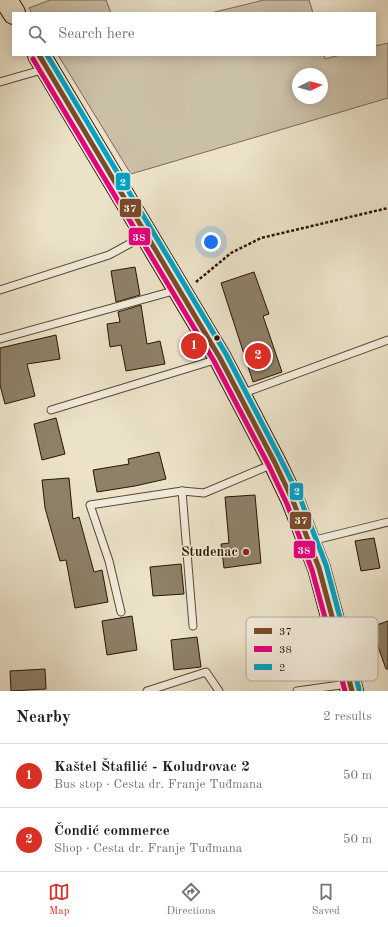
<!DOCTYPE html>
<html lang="en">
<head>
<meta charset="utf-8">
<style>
	:root { --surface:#fff; --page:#f6f6f6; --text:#202124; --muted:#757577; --line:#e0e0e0; --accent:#d93025 }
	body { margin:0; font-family:"Old Standard TT",serif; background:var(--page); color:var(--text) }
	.compass { position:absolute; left:292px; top:68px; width:36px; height:36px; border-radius:50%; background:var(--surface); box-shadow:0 2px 10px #0003; rotate:85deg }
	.you { position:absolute; left:211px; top:242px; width:14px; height:14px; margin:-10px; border:3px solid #fff; border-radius:50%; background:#1a73e8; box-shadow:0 0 0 6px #1a73e833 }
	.badge { display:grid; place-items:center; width:26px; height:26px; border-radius:50%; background:var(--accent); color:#fff; font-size:13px; font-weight:700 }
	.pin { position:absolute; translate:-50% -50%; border:2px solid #fff; box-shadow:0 1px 4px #0006 }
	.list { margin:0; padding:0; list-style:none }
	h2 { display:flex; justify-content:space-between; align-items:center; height:52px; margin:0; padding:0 16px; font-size:17px }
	h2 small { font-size:13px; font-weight:400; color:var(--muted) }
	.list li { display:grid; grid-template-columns:26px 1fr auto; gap:12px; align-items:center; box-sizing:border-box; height:64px; padding:0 16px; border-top:1px solid var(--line) }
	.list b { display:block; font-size:15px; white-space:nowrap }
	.list p { margin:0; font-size:13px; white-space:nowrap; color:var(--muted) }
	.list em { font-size:13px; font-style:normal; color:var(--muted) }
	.icon { flex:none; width:22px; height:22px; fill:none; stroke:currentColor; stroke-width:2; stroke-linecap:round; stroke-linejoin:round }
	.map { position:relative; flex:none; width:388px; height:691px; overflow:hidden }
	.search { position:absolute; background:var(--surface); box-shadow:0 2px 10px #0003; left:12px; right:12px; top:12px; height:44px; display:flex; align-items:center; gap:10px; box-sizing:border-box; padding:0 14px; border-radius:0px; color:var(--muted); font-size:15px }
	.sheet { height:180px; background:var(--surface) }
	nav { display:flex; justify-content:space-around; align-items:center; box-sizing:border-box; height:56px; border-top:1px solid var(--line); background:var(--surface); font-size:11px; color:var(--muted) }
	nav a { display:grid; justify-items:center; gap:2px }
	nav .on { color:var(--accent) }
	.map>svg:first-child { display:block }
</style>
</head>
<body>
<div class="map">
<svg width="388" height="691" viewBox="0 0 388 691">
	<rect width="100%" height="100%" fill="#ebe2c9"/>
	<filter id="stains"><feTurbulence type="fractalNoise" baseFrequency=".005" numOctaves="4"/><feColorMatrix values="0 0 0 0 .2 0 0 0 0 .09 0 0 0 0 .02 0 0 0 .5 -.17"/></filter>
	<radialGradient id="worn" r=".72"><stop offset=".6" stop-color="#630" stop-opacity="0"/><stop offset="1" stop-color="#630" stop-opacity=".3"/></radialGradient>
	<!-- green -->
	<g fill="#cabfa7" stroke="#7a6a54" fill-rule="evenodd">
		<polygon points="50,0 106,0 111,13 32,13 29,8"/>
		<polygon points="264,0 309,0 313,13 211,13"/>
		<path d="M388,43V98L131,174L58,55H324L325,59L340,55H375V46ZM298,74H322V98H298Z"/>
	</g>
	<!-- building -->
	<g fill="#8e8069" stroke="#291501">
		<polygon points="135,267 140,295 116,302 111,271"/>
		<polygon points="254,272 269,314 263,316 282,372 253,382 221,283"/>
		<polygon points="141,305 147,344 160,341 165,364 126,371 121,345 110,347 107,324 120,322 118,312"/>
		<polygon points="56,335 60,359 27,364 35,396 5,404 0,385 0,348"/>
		<polygon points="56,418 65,454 42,460 34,424"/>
		<polygon points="159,452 166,479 135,486 97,492 93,470 129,464 128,459"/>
		<polygon points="69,478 73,519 79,517 94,572 102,570 108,602 75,608 66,560 60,561 45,508 42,480"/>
		<polygon points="255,495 261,563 224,568 221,544 229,543 225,497"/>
		<polygon points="374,538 380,568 361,571 355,541"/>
		<polygon points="181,564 184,594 153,596 150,567"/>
		<polygon points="132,616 137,650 107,655 102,621"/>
		<polygon points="388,621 388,669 386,669 371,627"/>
		<polygon points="197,637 201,667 174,670 171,640"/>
		<polygon points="45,669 46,689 11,691 10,671"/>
	</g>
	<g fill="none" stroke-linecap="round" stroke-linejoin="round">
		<defs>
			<g id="lane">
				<polyline points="0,82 45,69"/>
				<polyline points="0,290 109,255 144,236"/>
				<polyline points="0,339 177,290"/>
				<polyline points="241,394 388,340"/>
				<polyline points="51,410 218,359"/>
				<polyline points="182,491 193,626"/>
				<polyline points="311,541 388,522"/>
				<polyline points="121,612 109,561 90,505 182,491 204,493 273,464"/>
				<polyline points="147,691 206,672 219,691"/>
				<polyline points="297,691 348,684"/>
			</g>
			<g id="primary">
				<polyline points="6,0 14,13"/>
				<polyline points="39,55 220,358 275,463 293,501 319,568 352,691"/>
			</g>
		</defs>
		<!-- lane casing -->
		<use href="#lane" stroke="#5a4833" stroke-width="9"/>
		<!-- primary casing -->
		<use href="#primary" stroke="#291501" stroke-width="24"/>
		<!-- path -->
		<polyline stroke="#291501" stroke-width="2.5" stroke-dasharray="3 2" stroke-linecap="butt" points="196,282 231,253 261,238 388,208"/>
		<!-- lane -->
		<use href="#lane" stroke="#f2ecdc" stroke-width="7"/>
		<!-- primary -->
		<use href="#primary" stroke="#ebe2c9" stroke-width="22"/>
		<defs>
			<polyline id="bus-1" points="39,55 220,358 275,463 293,501 319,568 352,691"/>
			<polyline id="bus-2" points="33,59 214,361 269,466 287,504 312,570 345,691"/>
			<polyline id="bus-3" points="47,55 226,354 281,460 300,498 326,565 359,689"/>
		</defs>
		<!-- bus-1 casing -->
		<use href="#bus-1" stroke="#f2ecdc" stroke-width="8"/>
		<!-- bus-2 casing -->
		<use href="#bus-2" stroke="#f2ecdc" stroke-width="8"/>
		<!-- bus-3 casing -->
		<use href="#bus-3" stroke="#f2ecdc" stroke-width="8"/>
		<!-- bus-1 -->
		<use href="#bus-1" stroke="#7a4b2a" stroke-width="5"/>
		<!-- bus-2 -->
		<use href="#bus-2" stroke="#e5007d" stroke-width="5"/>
		<!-- bus-3 -->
		<use href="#bus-3" stroke="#02a2c4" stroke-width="5"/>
	</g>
	<!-- markers -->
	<circle fill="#291501" stroke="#f2ecdc" stroke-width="1.5" cx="217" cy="338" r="3.5"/>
	<circle fill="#8f2418" stroke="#f2ecdc" stroke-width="1.5" cx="246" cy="552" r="4"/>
	<g text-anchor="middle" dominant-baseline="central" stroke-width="3" stroke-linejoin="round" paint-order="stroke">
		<!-- poi labels -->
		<g font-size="14" font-weight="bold" fill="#291501" stroke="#f2ecdc" text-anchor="end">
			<text x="238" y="552">Studenac</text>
		</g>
	</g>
	<!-- legend -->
	<rect x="246" y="617" width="132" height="64" rx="6" fill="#f2ecdc" stroke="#b6ac9a" stroke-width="1"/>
	<rect x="254" y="628" width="18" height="6" fill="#7a4b2a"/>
	<rect x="254" y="646" width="18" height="6" fill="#e5007d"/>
	<rect x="254" y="664" width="18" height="6" fill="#02a2c4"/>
	<g font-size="11" fill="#291501">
		<text x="279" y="635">37</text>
		<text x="279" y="653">38</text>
		<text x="279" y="671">2</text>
	</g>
	<g stroke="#f2ecdc" stroke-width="1.5">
		<rect x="115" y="172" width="16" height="19" rx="4" fill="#02a2c4"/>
		<rect x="119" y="198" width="23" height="20" rx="4" fill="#7a4b2a"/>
		<rect x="128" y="227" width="23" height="19" rx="4" fill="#e5007d"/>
		<rect x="289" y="482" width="15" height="19" rx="4" fill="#02a2c4"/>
		<rect x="289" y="511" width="23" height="19" rx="4" fill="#7a4b2a"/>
		<rect x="293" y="540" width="23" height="19" rx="4" fill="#e5007d"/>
	</g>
	<g font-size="11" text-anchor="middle" font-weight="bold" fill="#fff">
		<text x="123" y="186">2</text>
		<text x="130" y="212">37</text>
		<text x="139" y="241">38</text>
		<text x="297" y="495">2</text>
		<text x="301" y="524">37</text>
		<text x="304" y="554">38</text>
	</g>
	<rect width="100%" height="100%" filter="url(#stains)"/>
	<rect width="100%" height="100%" fill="url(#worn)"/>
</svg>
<svg class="compass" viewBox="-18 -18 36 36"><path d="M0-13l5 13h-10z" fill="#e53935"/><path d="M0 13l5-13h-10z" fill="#757577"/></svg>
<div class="you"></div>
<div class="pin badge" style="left:194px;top:346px">1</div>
<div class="pin badge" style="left:258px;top:356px">2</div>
<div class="search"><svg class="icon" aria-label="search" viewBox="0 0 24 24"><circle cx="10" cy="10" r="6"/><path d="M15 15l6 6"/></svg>Search here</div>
</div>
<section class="sheet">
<h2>Nearby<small>2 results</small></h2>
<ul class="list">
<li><span class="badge">1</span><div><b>Kaštel Štafilić - Koludrovac 2</b><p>Bus stop · Cesta dr. Franje Tuđmana</p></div><em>50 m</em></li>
<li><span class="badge">2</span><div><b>Čondić commerce</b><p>Shop · Cesta dr. Franje Tuđmana</p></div><em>50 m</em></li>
</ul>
</section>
<nav>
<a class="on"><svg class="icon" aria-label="map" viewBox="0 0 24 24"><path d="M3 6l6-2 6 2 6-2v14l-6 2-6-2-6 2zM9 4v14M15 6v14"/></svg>Map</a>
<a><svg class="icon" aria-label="directions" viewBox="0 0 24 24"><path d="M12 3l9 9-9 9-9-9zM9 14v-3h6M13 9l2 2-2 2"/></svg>Directions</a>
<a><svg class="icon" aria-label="saved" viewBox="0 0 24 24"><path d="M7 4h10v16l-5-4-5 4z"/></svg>Saved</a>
</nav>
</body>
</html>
